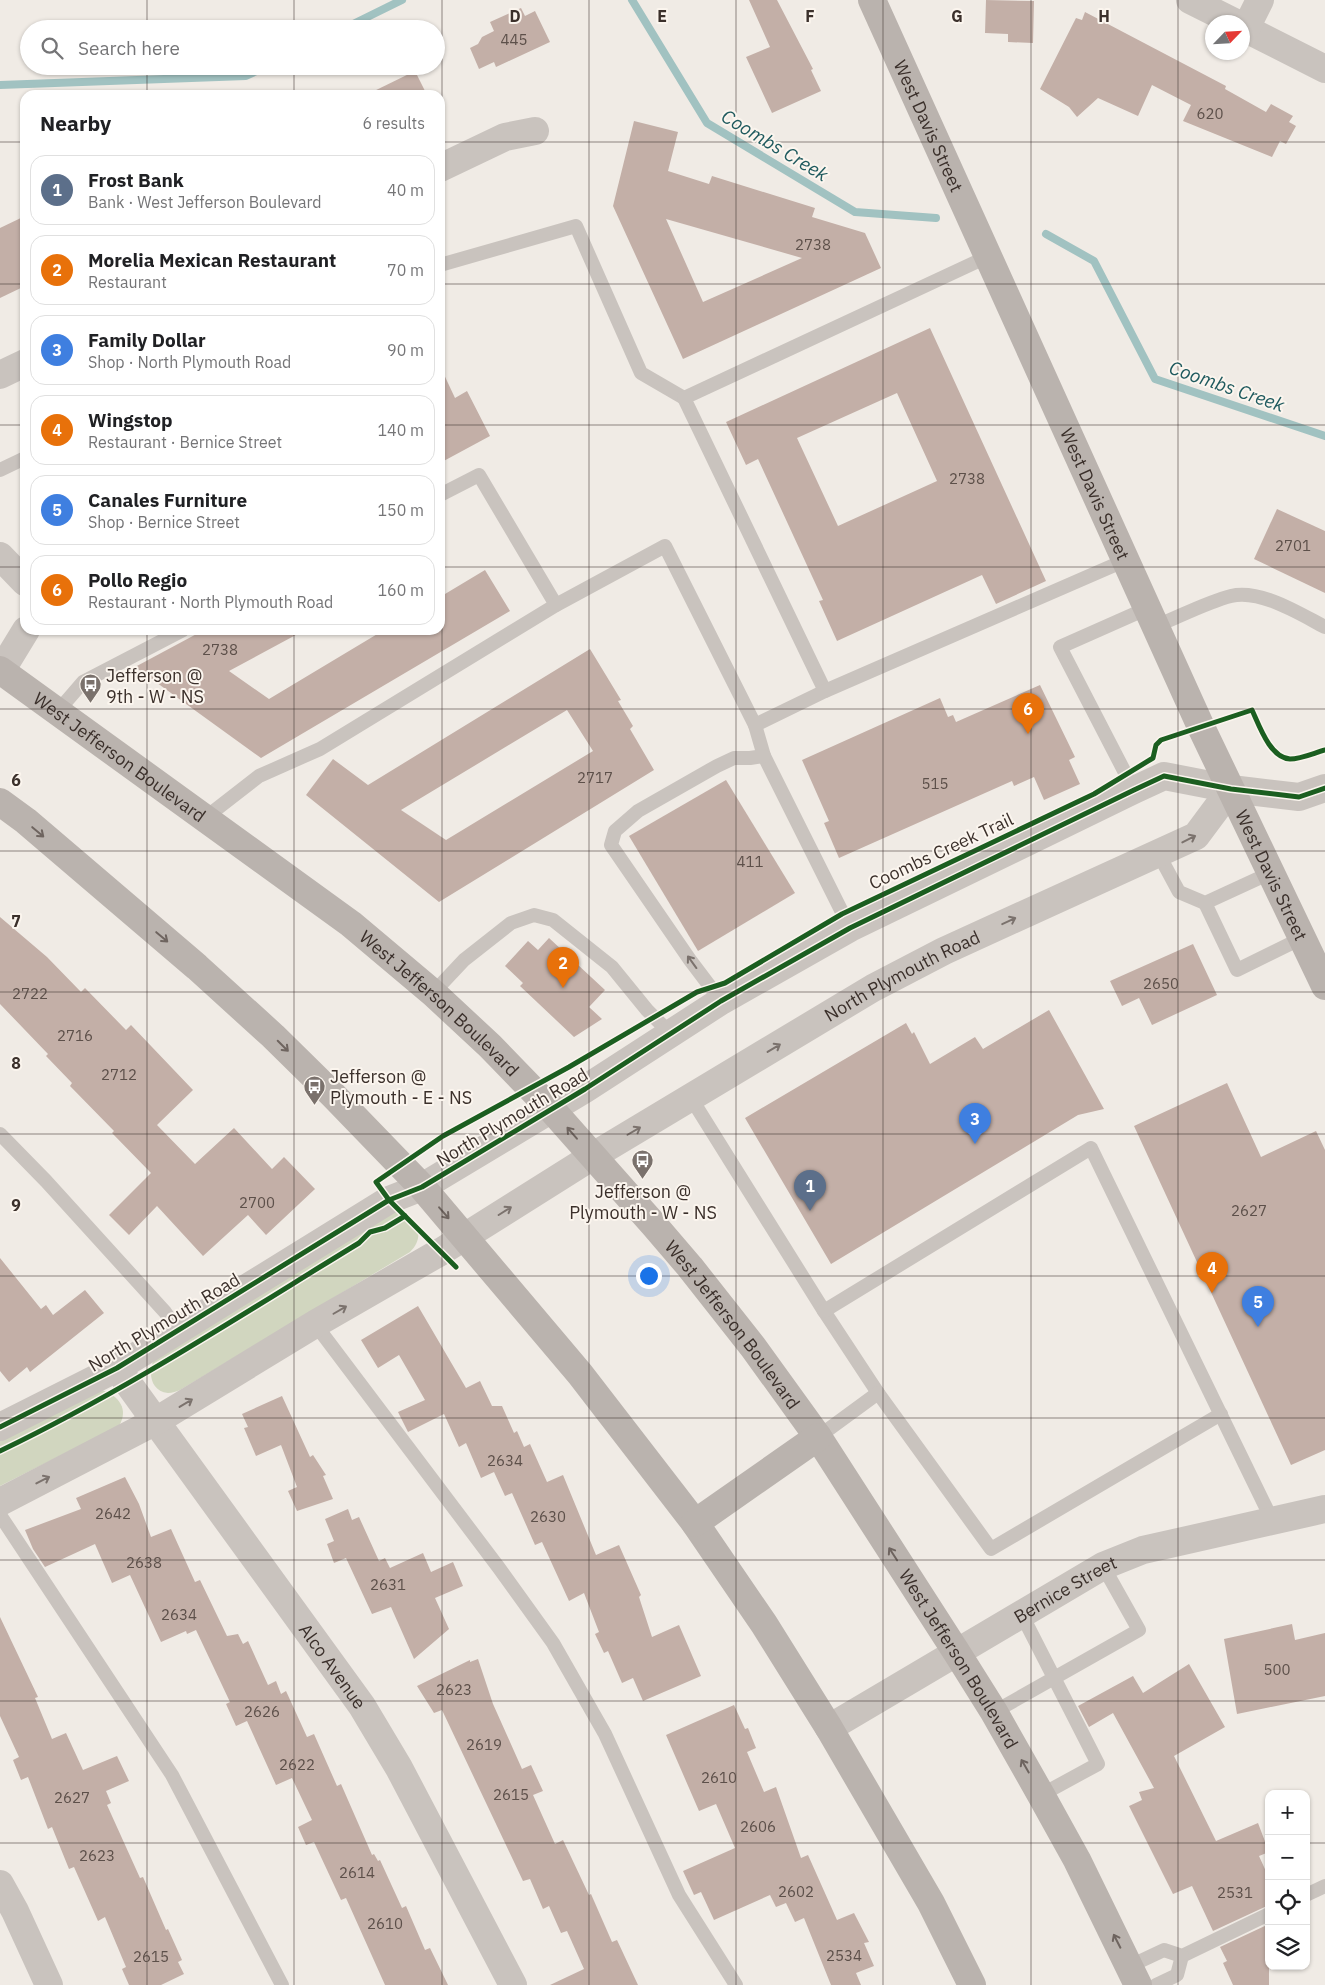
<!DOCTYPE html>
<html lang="en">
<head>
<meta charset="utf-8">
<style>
	:root { --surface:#fff; --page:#f6f6f6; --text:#202124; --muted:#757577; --line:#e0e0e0; --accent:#7c3aed }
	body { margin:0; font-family:"IBM Plex Sans",sans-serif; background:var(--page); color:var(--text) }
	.controls { position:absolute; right:15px; bottom:15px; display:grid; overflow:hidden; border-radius:10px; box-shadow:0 1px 4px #0004 }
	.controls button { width:45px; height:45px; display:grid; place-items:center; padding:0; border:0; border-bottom:1px solid var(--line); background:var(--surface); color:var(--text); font:25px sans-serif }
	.compass { position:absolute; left:1205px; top:15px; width:45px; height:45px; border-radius:50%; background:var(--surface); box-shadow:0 1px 4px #0004; rotate:65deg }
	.you { position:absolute; left:648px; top:1275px; width:18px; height:18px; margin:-12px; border:4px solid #fff; border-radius:50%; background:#1a73e8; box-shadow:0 0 0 8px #1a73e833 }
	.badge { display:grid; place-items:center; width:32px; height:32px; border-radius:50%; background:var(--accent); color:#fff; font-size:16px; font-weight:700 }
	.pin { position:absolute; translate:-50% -41px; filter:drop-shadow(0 1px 2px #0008) }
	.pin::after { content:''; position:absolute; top:26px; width:18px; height:15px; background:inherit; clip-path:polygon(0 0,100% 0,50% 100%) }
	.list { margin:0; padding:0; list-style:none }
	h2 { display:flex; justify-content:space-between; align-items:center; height:65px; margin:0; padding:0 20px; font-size:21px }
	h2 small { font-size:16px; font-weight:400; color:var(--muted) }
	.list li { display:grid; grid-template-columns:32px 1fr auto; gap:15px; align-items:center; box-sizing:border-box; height:70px; margin:0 10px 10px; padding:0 10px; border:1px solid var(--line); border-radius:15px }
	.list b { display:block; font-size:19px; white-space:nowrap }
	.list p { margin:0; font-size:16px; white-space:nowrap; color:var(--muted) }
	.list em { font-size:16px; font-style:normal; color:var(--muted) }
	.icon { flex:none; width:28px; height:28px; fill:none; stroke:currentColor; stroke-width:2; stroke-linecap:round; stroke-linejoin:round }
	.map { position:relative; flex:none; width:1325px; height:1985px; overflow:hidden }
	.search { position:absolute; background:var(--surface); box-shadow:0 1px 4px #0004; left:20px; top:20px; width:425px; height:55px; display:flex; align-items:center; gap:12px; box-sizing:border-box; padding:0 18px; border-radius:28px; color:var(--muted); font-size:19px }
	.panel { position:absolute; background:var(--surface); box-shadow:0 1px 4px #0004; left:20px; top:90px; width:425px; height:545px; border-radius:15px }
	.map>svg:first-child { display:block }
</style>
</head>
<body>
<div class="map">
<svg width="1325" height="1985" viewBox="0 0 1325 1985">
	<rect width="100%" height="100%" fill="#f0ebe5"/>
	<!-- green -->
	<g fill="#d1d6bf">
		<path d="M396,1210C416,1214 427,1236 410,1252L180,1390C177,1391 172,1393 168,1393C150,1391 148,1372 154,1359Z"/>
		<path d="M102,1390C119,1396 129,1409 119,1426L0,1486V1438Z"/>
	</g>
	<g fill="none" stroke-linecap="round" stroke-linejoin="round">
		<!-- stream -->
		<g stroke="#a1c2c1" stroke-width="8">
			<polyline points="632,0 707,123 855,212 936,218"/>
			<polyline points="343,29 402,0"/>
			<polyline points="0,85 246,76 267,66"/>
			<polyline points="1046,234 1094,261 1155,379 1325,436"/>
		</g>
	</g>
	<!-- building -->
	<g fill="#c3afa7" fill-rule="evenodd">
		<polygon points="749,0 777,0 813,69 811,70 821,91 772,113 746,57 770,47"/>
		<polygon points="986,0 1034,1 1033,43 1008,42 1008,34 985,33"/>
		<polygon points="521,8 525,16 535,11 550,42 496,67 494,62 479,69 470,48 478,44 482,37 494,31 490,22"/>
		<polygon points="1085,12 1226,86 1225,89 1266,112 1271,104 1293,116 1289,122 1296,126 1286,144 1280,141 1272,157 1183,121 1191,105 1152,85 1138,116 1098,98 1077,117 1069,107 1040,89 1076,18 1082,20"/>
		<polygon points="415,71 427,95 366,95"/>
		<path d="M634,121L678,132L668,171L709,184L712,176L815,208L812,217L865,233L881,268L683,359L613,206ZM666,219L802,258L703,302Z"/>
		<polygon points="25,216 25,286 0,298 0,228"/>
		<path d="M930,328L1046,581L996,604L982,575L837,641L819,601L823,600L758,459L746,465L726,422ZM897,393L937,481L838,526L797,438Z"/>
		<polygon points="440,366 455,398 467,391 490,436 440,463"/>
		<polygon points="1277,509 1325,531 1325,593 1254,559"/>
		<polygon points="485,570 510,611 261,758 135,667 204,630 305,630 229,671 269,699 384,630 440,630 440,597"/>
		<path d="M590,649L621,700L618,701L633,726L630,729L654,770L439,902L306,795L333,759L368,785ZM567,710L593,751L446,840L401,810Z"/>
		<polygon points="1040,685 1075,757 1069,760 1080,784 1044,800 1034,777 1014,786 1012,781 839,858 824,823 829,821 802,760 940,698 948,717 953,715 956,722"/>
		<polygon points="726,780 795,893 698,951 629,836"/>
		<polygon points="0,917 47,957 81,992 85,988 126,1030 131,1025 193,1090 157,1125 195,1164 234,1128 272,1169 284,1157 315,1189 266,1235 248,1215 203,1256 157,1206 129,1235 109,1215 151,1173 112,1133 114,1131 70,1086 72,1083 46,1056 48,1054 0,1004"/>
		<polygon points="549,938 605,990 589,1007 602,1019 574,1037 520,986 523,983 505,966 528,941 538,950"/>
		<polygon points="1193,944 1217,995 1152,1025 1139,998 1122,1006 1110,981"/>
		<polygon points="1049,1010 1104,1109 1078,1115 831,1264 745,1118 906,1023 912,1034 914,1032 930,1064 975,1037 983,1049"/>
		<polygon points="1227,1083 1261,1157 1316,1131 1325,1150 1325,1450 1291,1465 1134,1126"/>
		<polygon points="0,1258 41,1309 46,1305 53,1315 85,1290 104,1313 30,1372 27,1367 9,1382 0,1371"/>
		<polygon points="418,1306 466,1388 480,1381 492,1406 502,1406 514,1433 517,1431 524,1447 530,1444 547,1482 563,1475 596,1555 619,1545 641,1595 639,1597 652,1637 679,1625 701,1676 643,1701 633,1678 622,1683 608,1651 604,1653 595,1634 599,1632 584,1593 569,1601 542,1542 535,1545 512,1493 505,1496 494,1472 481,1478 466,1443 459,1447 444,1414 408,1432 398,1412 425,1400 399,1355 378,1368 361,1340"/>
		<polygon points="282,1396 310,1457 313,1455 326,1475 323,1476 333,1499 297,1511 288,1491 297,1487 281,1445 256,1456 244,1428 248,1427 242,1414"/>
		<polygon points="125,1477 139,1504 151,1537 171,1529 195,1582 200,1580 227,1636 238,1634 243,1644 248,1641 268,1685 276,1681 281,1694 286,1691 307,1737 314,1734 337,1786 341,1784 372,1855 374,1854 378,1861 380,1860 402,1908 406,1906 425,1950 430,1948 448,1985 385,1985 346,1898 341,1900 314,1842 306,1845 298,1827 312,1820 292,1778 276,1785 247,1721 236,1726 226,1704 230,1702 196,1630 187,1634 186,1631 161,1642 130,1575 112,1583 95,1544 45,1567 33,1549 25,1530 81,1509 76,1498"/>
		<polygon points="348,1509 352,1520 359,1517 379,1561 385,1558 390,1568 423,1553 431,1572 453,1562 463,1586 435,1598 449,1629 414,1659 391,1607 372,1614 346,1558 334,1563 327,1544 334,1541 325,1519"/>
		<polygon points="0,1617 38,1697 35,1698 52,1739 66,1733 83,1770 117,1756 129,1781 106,1791 111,1803 107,1805 140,1878 143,1877 166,1930 168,1929 182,1960 178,1962 184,1974 161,1985 129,1985 122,1969 126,1967 105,1917 98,1921 74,1867 69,1869 52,1827 48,1829 28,1777 21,1780 13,1760 19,1757 0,1716"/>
		<polygon points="1292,1624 1295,1640 1325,1633 1325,1696 1237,1714 1224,1639"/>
		<polygon points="478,1659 493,1704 522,1769 531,1765 543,1791 533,1795 555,1844 563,1840 589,1895 591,1894 612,1942 617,1940 638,1985 550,1985 584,1969 567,1931 561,1933 549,1906 543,1909 530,1879 523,1881 442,1710 434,1713 417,1686 470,1660 470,1662"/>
		<polygon points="1189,1664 1225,1727 1174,1756 1216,1841 1258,1823 1269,1852 1259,1856 1269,1878 1269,1905 1213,1931 1192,1886 1173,1894 1129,1806 1142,1800 1139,1792 1154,1788 1113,1713 1089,1727 1078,1706 1133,1676 1143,1693"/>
		<polygon points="734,1705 745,1729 748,1728 756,1748 747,1752 764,1792 776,1787 801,1858 808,1855 837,1920 854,1913 869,1942 864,1943 874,1966 856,1973 861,1985 831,1985 804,1918 795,1922 786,1903 776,1907 770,1895 714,1920 701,1892 694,1895 683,1871 735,1848 716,1804 699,1811 666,1735"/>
		<polygon points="1269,1924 1269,1985 1233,1985 1223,1963 1227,1961 1220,1947"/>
	</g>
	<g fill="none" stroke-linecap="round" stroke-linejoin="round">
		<!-- service -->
		<g stroke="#c9c3be" stroke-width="14">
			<polyline points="440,265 576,226 641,373 684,398"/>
			<polyline points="0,470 25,458"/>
			<polyline points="440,495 479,475 556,605"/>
			<path d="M1156,626C1179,617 1207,602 1231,596C1261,589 1300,614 1325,627"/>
			<polyline points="825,691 684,398 989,256"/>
			<polyline points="58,711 83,682 183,630"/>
			<polyline points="755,725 764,756 850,928"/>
			<polyline points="1134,790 1060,647 1148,608"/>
			<polyline points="205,818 259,776 320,749 556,605 665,546 755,725 825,691 1126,560"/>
			<polyline points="1158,853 1179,892 1205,903 1270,873"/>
			<polyline points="1205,903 1237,970 1302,938"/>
			<polyline points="433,993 464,960 511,923 534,915 553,920 612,967 647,1010 671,1034"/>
			<polyline points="721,1001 690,960 611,845 615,831 638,811 717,766 734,758 750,758 764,756"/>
			<polyline points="691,1098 824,1311 878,1393 991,1549 1221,1414"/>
			<polyline points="0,1134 46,1181 165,1312 178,1330"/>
			<polyline points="824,1311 1091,1148 1273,1522"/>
			<polyline points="315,1324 499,1568 553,1643 605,1734 679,1895 736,1985"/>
			<polyline points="818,1437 878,1393"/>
			<polyline points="0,1515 172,1775 282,1985"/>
			<polyline points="1022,1615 1098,1764 1041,1795"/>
			<polyline points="994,1712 1139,1630 1103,1566"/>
			<polyline points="1306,1895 1325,1886"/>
			<polyline points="1130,1966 1164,1950 1182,1956 1269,1914"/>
			<polyline points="1156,1985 1177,1975 1182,1956"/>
		</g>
		<!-- minor -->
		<g stroke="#c9c3be" stroke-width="28">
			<polyline points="1190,0 1234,22"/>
			<polyline points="1242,27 1325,69"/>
			<polyline points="1246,28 1260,0"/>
			<polyline points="440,168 505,137 535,131"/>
			<polyline points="0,375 25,363"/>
			<polyline points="0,556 25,582"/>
			<polyline points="1,671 26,630"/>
			<path id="s1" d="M117,1368L362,1706L399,1768L513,1985"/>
			<path id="s2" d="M829,1728L1103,1566L1143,1550L1325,1509"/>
			<polyline points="0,1884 15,1911 49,1985"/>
		</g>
		<!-- tertiary -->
		<g stroke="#c9c3be" stroke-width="28">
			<polyline points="0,1427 117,1368 389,1200 422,1187 585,1089 721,1001 850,928 1134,790 1164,776 1231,789 1299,797 1325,788"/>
			<path id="s3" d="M0,1502L156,1421L315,1324L442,1251L593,1156L873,988L944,951L1196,836L1231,789"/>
		</g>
		<!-- secondary -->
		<g stroke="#bab3ae" stroke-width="28">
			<path id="s4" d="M872,0L1201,727L1325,986"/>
			<path id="s5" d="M0,670L351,924L433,993L490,1046L552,1110L654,1225L690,1267L753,1347L818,1437L957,1653L994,1712L1041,1795L1077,1860L1138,1985"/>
			<polyline points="0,802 26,821 197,967 273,1036 333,1095 422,1187 580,1374 695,1523 764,1624 829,1728 931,1903 972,1985"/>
			<polyline points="695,1523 818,1437"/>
		</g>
		<defs>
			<g id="cycleway">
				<path d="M456,1267L389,1200L376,1182L443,1136L569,1067L697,992L725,983L842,914L1094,794L1153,758L1156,745L1161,740L1252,710C1259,725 1270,758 1290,759C1301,759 1314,753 1325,750"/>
				<polyline points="0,1427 117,1368 389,1200 422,1187 585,1089 721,1001 850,928 1134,790 1164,776 1231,789 1299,797 1325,788"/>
				<path d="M0,1451C125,1391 241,1315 359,1243L370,1232L385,1228L405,1216"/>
			</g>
		</defs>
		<!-- cycleway casing -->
		<use href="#cycleway" stroke="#fbf5ee" stroke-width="8"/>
		<!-- cycleway -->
		<use href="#cycleway" stroke="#1b5e20" stroke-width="5"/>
	</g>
	<!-- one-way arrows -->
	<defs><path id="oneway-shaft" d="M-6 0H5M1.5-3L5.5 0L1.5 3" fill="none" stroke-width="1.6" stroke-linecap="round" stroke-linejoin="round" transform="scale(1.25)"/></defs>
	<g stroke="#6e645f">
		<use href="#oneway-shaft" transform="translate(38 832) rotate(40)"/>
		<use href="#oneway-shaft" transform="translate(162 937) rotate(40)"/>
		<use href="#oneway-shaft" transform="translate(283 1046) rotate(45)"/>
		<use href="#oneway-shaft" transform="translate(572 1133) rotate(-131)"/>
		<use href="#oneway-shaft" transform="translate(444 1213) rotate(49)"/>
		<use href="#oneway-shaft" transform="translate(893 1554) rotate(-123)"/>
		<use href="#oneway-shaft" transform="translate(1025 1766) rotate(-120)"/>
		<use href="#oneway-shaft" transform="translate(1117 1941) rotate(-117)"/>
	</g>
	<g stroke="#7b726d">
		<use href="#oneway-shaft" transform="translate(1189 839) rotate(-27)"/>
		<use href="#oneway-shaft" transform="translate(1009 921) rotate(-25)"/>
		<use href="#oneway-shaft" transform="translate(692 962) rotate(-126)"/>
		<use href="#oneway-shaft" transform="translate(774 1048) rotate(-31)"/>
		<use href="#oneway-shaft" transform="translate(634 1131) rotate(-30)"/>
		<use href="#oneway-shaft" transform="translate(505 1211) rotate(-32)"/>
		<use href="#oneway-shaft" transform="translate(340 1310) rotate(-30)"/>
		<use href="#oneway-shaft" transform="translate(186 1403) rotate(-31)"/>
		<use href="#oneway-shaft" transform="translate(43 1480) rotate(-27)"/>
	</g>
	<!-- grid -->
	<path fill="none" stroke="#3b302b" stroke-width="1" stroke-opacity="0.55" d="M147,0V29M294,0V29M442,0V1985M589,0V1985M736,0V1985M883,0V1985M1031,0V1985M1178,0V1985M147,66V95M294,66V95M0,142H25M440,142H1325M0,284H25M440,284H1325M0,425H25M440,425H1325M0,567H25M440,567H1325M147,630V1985M294,630V1985M0,709H1325M0,851H1325M0,992H1325M0,1134H1325M0,1276H1325M0,1418H1325M0,1560H1325M0,1701H1325M0,1843H1269M1306,1843H1325"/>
	<!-- icons -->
	<defs>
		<symbol id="bus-pin" viewBox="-11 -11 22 30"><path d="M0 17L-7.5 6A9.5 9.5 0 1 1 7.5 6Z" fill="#7a716c" stroke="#fbf5ee"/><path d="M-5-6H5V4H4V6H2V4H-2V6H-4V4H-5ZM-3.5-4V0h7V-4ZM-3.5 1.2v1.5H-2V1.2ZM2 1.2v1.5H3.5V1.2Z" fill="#fff"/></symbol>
	</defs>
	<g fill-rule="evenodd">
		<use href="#bus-pin" x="78" y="672" width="25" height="34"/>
		<use href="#bus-pin" x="302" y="1074" width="25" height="34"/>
		<use href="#bus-pin" x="630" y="1148" width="25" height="34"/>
	</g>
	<g text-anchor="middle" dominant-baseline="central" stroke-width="4" stroke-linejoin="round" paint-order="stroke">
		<!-- number labels -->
		<g font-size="15" fill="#5d504a">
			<text x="514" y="39">445</text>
			<text x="1210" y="113">620</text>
			<text x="813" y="244">2738</text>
			<text x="967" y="478">2738</text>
			<text x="1293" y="545">2701</text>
			<text x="220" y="649">2738</text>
			<text x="595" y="777">2717</text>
			<text x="935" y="783">515</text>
			<text x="750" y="861">411</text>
			<text x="1161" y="983">2650</text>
			<text x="30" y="993">2722</text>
			<text x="75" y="1035">2716</text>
			<text x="119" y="1074">2712</text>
			<text x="257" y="1202">2700</text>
			<text x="1249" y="1210">2627</text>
			<text x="505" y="1460">2634</text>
			<text x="113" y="1513">2642</text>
			<text x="548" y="1516">2630</text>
			<text x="144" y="1562">2638</text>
			<text x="388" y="1584">2631</text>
			<text x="179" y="1614">2634</text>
			<text x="1277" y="1669">500</text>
			<text x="454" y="1689">2623</text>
			<text x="262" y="1711">2626</text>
			<text x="484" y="1744">2619</text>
			<text x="297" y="1764">2622</text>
			<text x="719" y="1777">2610</text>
			<text x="511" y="1794">2615</text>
			<text x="72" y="1797">2627</text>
			<text x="758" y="1826">2606</text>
			<text x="97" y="1855">2623</text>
			<text x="357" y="1872">2614</text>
			<text x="796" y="1891">2602</text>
			<text x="1235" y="1892">2531</text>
			<text x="385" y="1923">2610</text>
			<text x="844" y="1955">2534</text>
			<text x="151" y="1956">2615</text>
		</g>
		<!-- street labels -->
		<g font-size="18" fill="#3b302b" stroke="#fbf5ee">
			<text stroke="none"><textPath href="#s4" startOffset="138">West Davis Street</textPath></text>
			<text stroke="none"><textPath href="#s4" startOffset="542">West Davis Street</textPath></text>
			<text stroke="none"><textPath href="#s5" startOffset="148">West Jefferson Boulevard</textPath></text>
			<text transform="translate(941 851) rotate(-25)">Coombs Creek Trail</text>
			<text stroke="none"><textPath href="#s4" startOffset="962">West Davis Street</textPath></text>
			<text stroke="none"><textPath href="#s3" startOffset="1045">North Plymouth Road</textPath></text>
			<text stroke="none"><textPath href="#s5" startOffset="552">West Jefferson Boulevard</textPath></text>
			<text transform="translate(512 1117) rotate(-31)">North Plymouth Road</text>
			<text transform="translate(164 1322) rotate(-31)">North Plymouth Road</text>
			<text stroke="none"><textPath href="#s5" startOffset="988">West Jefferson Boulevard</textPath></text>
			<text stroke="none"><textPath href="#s2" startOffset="274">Bernice Street</textPath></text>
			<text stroke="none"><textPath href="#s5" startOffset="1392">West Jefferson Boulevard</textPath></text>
			<text stroke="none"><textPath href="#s1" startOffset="368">Alco Avenue</textPath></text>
		</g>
		<!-- poi labels -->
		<g font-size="18" fill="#3b302b" stroke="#fbf5ee" text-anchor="start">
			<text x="106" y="675">Jefferson @<tspan x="106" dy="21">9th - W - NS</tspan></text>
			<text x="330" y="1076">Jefferson @<tspan x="330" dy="21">Plymouth - E - NS</tspan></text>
			<text x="643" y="1191" text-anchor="middle">Jefferson @<tspan x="643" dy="21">Plymouth - W - NS</tspan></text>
		</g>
		<!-- water labels -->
		<g font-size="19" font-style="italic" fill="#1f5a5e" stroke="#fbf5ee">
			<text transform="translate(775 145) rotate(31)">Coombs Creek</text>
			<text transform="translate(1227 386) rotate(19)">Coombs Creek</text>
		</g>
	</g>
	<g font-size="16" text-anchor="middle" font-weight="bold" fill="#3b302b" stroke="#fbf5ee" stroke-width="4" stroke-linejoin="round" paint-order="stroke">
		<text x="515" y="22">D</text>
		<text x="662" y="22">E</text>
		<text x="810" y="22">F</text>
		<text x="957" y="22">G</text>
		<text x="1104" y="22">H</text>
		<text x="16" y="786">6</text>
		<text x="16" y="927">7</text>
		<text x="16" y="1069">8</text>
		<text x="16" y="1211">9</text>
	</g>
</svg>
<div class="controls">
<button>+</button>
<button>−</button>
<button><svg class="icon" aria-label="locate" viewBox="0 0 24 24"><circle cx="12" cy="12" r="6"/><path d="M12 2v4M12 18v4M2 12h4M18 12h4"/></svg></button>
<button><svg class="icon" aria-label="layers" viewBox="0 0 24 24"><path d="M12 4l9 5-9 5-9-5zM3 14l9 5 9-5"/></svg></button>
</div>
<svg class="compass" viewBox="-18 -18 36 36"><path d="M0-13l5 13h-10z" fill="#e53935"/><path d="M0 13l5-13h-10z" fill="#757577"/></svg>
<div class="you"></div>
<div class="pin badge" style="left:810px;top:1211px;background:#5c6f8a">1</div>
<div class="pin badge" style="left:563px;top:988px;background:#e8710a">2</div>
<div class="pin badge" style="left:975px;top:1144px;background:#3f7fe0">3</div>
<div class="pin badge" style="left:1212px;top:1293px;background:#e8710a">4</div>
<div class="pin badge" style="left:1258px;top:1327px;background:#3f7fe0">5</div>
<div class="pin badge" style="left:1028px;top:734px;background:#e8710a">6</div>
<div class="search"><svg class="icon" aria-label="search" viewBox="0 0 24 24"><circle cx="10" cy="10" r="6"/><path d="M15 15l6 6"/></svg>Search here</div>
<section class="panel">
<h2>Nearby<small>6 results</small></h2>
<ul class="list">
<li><span class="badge" style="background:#5c6f8a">1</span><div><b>Frost Bank</b><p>Bank · West Jefferson Boulevard</p></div><em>40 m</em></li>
<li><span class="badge" style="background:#e8710a">2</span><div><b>Morelia Mexican Restaurant</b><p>Restaurant</p></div><em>70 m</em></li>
<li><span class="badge" style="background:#3f7fe0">3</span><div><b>Family Dollar</b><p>Shop · North Plymouth Road</p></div><em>90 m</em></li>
<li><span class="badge" style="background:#e8710a">4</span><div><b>Wingstop</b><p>Restaurant · Bernice Street</p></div><em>140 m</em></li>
<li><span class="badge" style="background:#3f7fe0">5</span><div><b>Canales Furniture</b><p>Shop · Bernice Street</p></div><em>150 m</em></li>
<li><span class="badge" style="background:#e8710a">6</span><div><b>Pollo Regio</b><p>Restaurant · North Plymouth Road</p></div><em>160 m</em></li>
</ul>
</section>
</div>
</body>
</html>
